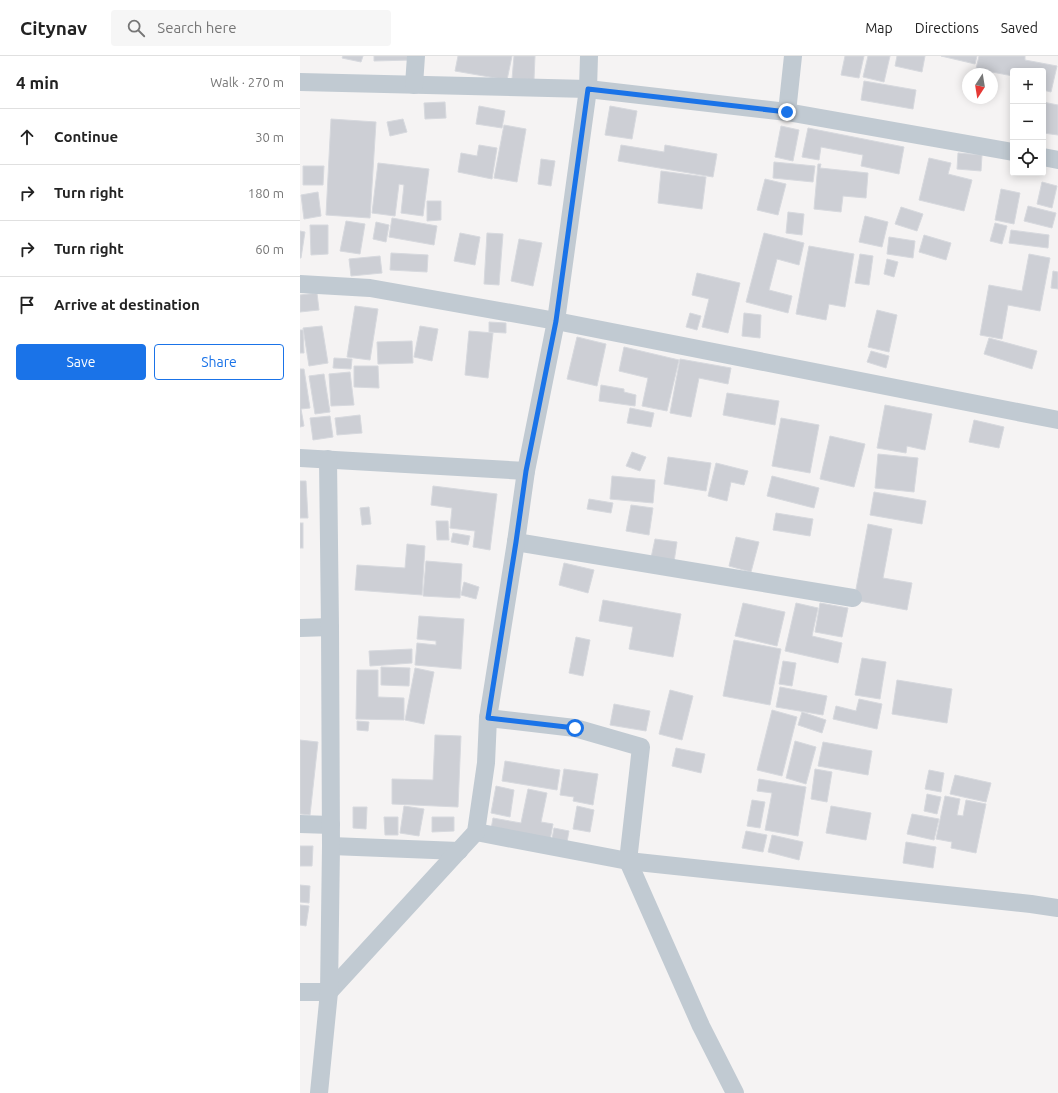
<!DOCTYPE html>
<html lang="en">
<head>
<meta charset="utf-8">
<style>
	:root { --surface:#fff; --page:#f6f6f6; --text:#222; --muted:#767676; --line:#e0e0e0; --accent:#1a73e8 }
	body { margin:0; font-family:Ubuntu,sans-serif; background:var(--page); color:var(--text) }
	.controls { position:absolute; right:12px; top:12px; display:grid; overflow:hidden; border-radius:4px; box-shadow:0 2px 10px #0003 }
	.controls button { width:36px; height:36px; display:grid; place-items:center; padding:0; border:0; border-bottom:1px solid var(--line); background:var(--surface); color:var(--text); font:20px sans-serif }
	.compass { position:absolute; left:662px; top:12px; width:36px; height:36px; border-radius:50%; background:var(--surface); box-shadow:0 2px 10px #0003; rotate:192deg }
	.stop { position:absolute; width:12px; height:12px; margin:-9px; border:3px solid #1a73e8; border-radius:50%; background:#fff }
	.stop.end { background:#1a73e8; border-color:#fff; box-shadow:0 1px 4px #0008 }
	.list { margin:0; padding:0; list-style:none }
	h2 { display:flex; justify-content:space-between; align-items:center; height:52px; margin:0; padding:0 16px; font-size:17px }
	h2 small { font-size:13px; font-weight:400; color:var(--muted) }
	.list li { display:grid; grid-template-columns:26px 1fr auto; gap:12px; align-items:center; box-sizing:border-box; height:56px; padding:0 16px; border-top:1px solid var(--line) }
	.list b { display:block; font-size:15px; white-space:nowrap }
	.list em { font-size:13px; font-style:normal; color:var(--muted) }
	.actions { display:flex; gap:8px; padding:12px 16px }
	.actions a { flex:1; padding:9px 0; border:1px solid var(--accent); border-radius:4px; text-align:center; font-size:14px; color:var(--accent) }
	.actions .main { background:var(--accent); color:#fff }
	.icon { flex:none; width:22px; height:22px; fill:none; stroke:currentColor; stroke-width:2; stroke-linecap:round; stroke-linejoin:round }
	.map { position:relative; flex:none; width:758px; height:1037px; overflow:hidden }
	header { display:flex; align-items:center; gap:24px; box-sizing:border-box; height:56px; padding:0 20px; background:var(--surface); border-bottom:1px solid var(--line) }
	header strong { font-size:19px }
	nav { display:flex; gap:22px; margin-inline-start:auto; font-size:14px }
	.search { width:280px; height:36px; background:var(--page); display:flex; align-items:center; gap:10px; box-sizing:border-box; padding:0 14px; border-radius:4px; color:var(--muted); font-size:15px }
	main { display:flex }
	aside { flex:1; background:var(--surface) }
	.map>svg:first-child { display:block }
</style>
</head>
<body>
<header>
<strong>Citynav</strong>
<div class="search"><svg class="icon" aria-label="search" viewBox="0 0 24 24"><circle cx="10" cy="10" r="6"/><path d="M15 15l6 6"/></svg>Search here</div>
<nav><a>Map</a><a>Directions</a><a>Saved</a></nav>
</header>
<main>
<aside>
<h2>4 min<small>Walk · 270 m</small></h2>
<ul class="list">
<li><svg class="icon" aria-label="ahead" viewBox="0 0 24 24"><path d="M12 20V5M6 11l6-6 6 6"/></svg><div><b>Continue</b></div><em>30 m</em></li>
<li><svg class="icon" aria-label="right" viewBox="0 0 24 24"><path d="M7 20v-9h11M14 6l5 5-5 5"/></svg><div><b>Turn right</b></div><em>180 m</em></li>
<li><svg class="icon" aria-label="right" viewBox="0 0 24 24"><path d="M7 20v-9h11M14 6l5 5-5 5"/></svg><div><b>Turn right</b></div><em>60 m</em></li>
<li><svg class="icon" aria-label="arrive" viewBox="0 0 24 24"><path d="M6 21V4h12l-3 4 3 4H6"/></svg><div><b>Arrive at destination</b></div></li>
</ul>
<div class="actions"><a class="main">Save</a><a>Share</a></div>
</aside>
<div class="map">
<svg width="758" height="1037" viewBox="0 0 758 1037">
	<rect width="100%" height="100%" fill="#f5f3f3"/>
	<!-- building -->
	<g fill="#cdcfd5" stroke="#d7d9de">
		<polygon points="43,0 63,0 61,6 42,2"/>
		<polygon points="74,0 111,0 111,4 74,5"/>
		<polygon points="158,0 212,0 207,24 155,15"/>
		<polygon points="214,0 235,0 234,24 212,23"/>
		<polygon points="545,0 564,0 559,22 541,19"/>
		<polygon points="568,0 590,0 584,26 563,21"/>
		<polygon points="597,0 625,0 622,16 595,10"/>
		<polygon points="641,0 677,0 675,8"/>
		<polygon points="679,0 725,0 725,4 757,10 751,36 743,34 743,15 713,15 713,20 676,13"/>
		<polygon points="564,25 616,34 613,53 561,44"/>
		<polygon points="145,46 146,62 125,63 124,47"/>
		<polygon points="743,46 758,49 758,79 743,77"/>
		<polygon points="179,50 205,55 202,72 176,68"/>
		<polygon points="310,50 337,55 332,83 305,79"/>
		<polygon points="31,63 76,66 70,162 26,159"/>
		<polygon points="103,63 107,76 90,80 87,66"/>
		<polygon points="204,69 226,73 217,126 194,122"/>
		<polygon points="481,70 499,74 493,105 475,101"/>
		<polygon points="508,72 604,91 599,118 561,110 563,99 521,91 519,104 502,101"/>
		<polygon points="179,89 197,92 192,123 158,116 161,97 177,100"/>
		<polygon points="321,89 364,96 365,89 417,98 413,121 318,105"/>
		<polygon points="658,97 682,99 681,115 657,113"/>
		<polygon points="629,102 651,107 648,118 672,124 664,155 619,144"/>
		<polygon points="241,103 255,105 251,130 238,128"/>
		<polygon points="474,106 515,110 513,126 473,122"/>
		<polygon points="78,107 129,113 123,160 101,157 104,129 99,128 95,160 72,157"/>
		<polygon points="518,108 521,108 520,112 568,117 566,142 543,140 541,156 514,153"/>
		<polygon points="3,110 24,110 23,129 3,129"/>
		<polygon points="361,115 406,121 402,153 358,147"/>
		<polygon points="465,123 486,128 478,159 457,154"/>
		<polygon points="742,126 757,130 752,152 737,148"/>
		<polygon points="701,133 720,137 714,168 695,164"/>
		<polygon points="18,136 21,160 4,163 1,139"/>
		<polygon points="127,145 141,145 141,164 127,165"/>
		<polygon points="728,150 756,157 752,172 724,165"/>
		<polygon points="601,151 623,158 617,175 595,168"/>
		<polygon points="488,156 504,158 502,179 486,177"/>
		<polygon points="565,160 588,166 582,191 559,186"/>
		<polygon points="92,162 137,170 134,189 89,181"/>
		<polygon points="46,165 65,168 60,198 40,195"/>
		<polygon points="76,166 89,169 86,186 73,183"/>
		<polygon points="695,167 707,170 702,188 690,185"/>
		<polygon points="10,169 28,169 28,198 11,199"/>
		<polygon points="711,174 749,179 748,192 709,187"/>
		<polygon points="0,175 5,176 1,202 0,202"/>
		<polygon points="160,177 180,181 175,209 154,205"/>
		<polygon points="187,177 203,178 199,229 184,228"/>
		<polygon points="464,177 504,187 499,209 477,203 469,234 492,240 488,257 446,246"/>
		<polygon points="624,179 651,187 646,204 619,196"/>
		<polygon points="589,181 615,185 613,202 587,198"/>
		<polygon points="219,183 242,187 233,230 211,225"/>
		<polygon points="509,190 554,198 545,251 529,248 526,264 496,258"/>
		<polygon points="91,197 128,199 127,216 90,214"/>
		<polygon points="560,198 573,200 569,229 555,227"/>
		<polygon points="729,198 750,202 740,255 708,249 702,283 680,279 689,229 722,235"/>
		<polygon points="80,200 82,217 51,220 49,203"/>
		<polygon points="587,203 598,206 594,221 584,218"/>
		<polygon points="753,215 758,216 758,233 751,232"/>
		<polygon points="397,217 440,227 428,277 402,271 409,243 392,239"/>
		<polygon points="17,237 19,254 0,256 0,239"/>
		<polygon points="55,250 78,253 70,304 47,301"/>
		<polygon points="577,254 597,259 589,296 568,291"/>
		<polygon points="390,257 401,260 397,274 386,271"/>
		<polygon points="444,257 461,259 460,282 442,280"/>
		<polygon points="189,266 206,267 206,277 189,276"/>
		<polygon points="22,270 28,307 9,310 3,272"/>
		<polygon points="120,270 138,273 132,305 114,301"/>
		<polygon points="0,274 3,274 4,297 0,297"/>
		<polygon points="169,275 193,277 188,322 165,319"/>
		<polygon points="277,281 306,288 297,330 267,323"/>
		<polygon points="689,282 737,295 732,313 684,298"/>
		<polygon points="112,285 113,307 78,308 77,286"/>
		<polygon points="324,291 379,304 367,355 342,350 348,322 319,315"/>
		<polygon points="571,295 589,300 586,312 567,306"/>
		<polygon points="34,302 52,303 51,313 33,312"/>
		<polygon points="380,303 431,312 428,328 399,322 391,361 370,357"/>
		<polygon points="54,310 78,310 79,332 54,331"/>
		<polygon points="0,313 4,313 10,352 1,353 4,370 0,371"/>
		<polygon points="50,316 54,349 31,350 29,318"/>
		<polygon points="24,318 30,356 15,358 9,320"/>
		<polygon points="301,329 324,333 324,336 336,339 335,350 299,345"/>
		<polygon points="427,337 479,345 475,369 423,359"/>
		<polygon points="585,349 632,358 625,394 607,390 606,397 577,392"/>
		<polygon points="330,352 354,357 351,371 327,367"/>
		<polygon points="60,359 62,377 37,379 35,362"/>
		<polygon points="30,360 33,381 13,384 10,362"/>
		<polygon points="481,362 519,369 510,417 472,410"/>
		<polygon points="674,364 704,371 699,392 669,386"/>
		<polygon points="530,380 565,388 554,431 520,423"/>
		<polygon points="332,396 346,401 340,415 326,410"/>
		<polygon points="578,398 618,402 614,436 575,432"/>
		<polygon points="368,401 411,407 406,435 364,428"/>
		<polygon points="416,407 448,415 444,429 431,426 427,445 408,440"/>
		<polygon points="312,420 355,424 353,447 310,443"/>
		<polygon points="472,420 519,432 514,452 467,440"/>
		<polygon points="0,425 6,425 8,462 0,462"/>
		<polygon points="133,430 197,438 190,494 173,491 175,475 150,472 152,452 131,449"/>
		<polygon points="574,436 626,445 622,468 570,459"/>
		<polygon points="289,443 313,447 311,457 287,453"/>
		<polygon points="331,449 353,452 349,479 326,475"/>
		<polygon points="69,451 71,468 62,469 60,452"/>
		<polygon points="476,457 513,463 510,480 473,474"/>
		<polygon points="136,465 148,465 149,484 137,484"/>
		<rect x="0" y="467" width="3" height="25"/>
		<polygon points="568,468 592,473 583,522 612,527 607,554 554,544"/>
		<polygon points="153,477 170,480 168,489 151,486"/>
		<polygon points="436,481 459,486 451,516 429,510"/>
		<polygon points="355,483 377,486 374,506 351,502"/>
		<polygon points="107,488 125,490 122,539 55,534 57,509 105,512"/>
		<polygon points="126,505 162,508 160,542 123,540"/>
		<polygon points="264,507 294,514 288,537 259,529"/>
		<polygon points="164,526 179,531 176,543 161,539"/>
		<polygon points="303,544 381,558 373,601 329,593 333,571 299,565"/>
		<polygon points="443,547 485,556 477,590 435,580"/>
		<polygon points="496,547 518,552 512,580 542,587 538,607 485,595"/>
		<polygon points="520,547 548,552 542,581 515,576"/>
		<polygon points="119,560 164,563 161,613 115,609 117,587 136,589 136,585 117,583"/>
		<polygon points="276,581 290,584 283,620 269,617"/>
		<polygon points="434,584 481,593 470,649 423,640"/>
		<polygon points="112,593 112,607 70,610 69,595"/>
		<polygon points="562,602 586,606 580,643 555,639"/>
		<polygon points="483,605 496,607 492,630 479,628"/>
		<polygon points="81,611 110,612 109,630 81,629"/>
		<polygon points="115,612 134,616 124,668 105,664"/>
		<polygon points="57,614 78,614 78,641 104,642 104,664 56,663"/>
		<polygon points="597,624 652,633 647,667 592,658"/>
		<polygon points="480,631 527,640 523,659 476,651"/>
		<polygon points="370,634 393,640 382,684 359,678"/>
		<polygon points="559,643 582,648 577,673 533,663 536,650 556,655"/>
		<polygon points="314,648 350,655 346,675 310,669"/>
		<polygon points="472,654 497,661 482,720 457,714"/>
		<polygon points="502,656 526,664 522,677 498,669"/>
		<polygon points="57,665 69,666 68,675 57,674"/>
		<polygon points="135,679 161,680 158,751 92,748 92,723 133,724"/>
		<polygon points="0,684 18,686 10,759 0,758"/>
		<polygon points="495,685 516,691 506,728 486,722"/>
		<polygon points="523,686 572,695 568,719 518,710"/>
		<polygon points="376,692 405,698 401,717 372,710"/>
		<polygon points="205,705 260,714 257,734 202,725"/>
		<polygon points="264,713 298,718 293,749 273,745 274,741 260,739"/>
		<polygon points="515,713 532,716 527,746 511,743"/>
		<polygon points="629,714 644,717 641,736 625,733"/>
		<polygon points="655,719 691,727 686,746 650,738"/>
		<polygon points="459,723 506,731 498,780 465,774 472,737 457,735"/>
		<polygon points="196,730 214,734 210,761 191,757"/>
		<polygon points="228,733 247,737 241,766 253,768 250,784 191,773 193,762 221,767"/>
		<polygon points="627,738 641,741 637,758 624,755"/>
		<polygon points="645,740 660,743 657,759 663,760 666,744 686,748 676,797 651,792 652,786 636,783"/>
		<polygon points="452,744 465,746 460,772 447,770"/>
		<polygon points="104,750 124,753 119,780 100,777"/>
		<polygon points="277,750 294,754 290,776 273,773"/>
		<polygon points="531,750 571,757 566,784 526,777"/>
		<polygon points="53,751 67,751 66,773 53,772"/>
		<polygon points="612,758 639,763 634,784 607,778"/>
		<polygon points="84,761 98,761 98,779 85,779"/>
		<polygon points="132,761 154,761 154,775 132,776"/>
		<polygon points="254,772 269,775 267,786 252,783"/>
		<polygon points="446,775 467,779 463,796 442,792"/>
		<polygon points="472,779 503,786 499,804 468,796"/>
		<polygon points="606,786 636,791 633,812 603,807"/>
		<polygon points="0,790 13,790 12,810 0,810"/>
		<polygon points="0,829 10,830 9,847 0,846"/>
		<polygon points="0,849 9,850 6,870 0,869"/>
	</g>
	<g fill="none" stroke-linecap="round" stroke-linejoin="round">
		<!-- minor -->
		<g stroke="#c1cad2" stroke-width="18">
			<polyline points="0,26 288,33 487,56 713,96"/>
			<polyline points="114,29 116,0"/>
			<polyline points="487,56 493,0"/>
			<polyline points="743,101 758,104"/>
			<polyline points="0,228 70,232 256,265 758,364"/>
			<polyline points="0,402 226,415"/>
			<polyline points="216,486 553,542"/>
			<polyline points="0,572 30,571"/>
			<polyline points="188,662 275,672 341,691 328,805 401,970 435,1037"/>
			<polyline points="0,768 31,769"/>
			<polyline points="176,776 328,805 731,848 758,852"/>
			<polyline points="31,790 159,795"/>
			<polyline points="0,936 29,936 176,776 186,707 188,662 216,486 226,415 256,265 288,33 289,0"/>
			<polyline points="19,1037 29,936 31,790 30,571 28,403"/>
		</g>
	</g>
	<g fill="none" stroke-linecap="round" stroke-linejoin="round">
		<!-- route -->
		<polyline stroke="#1a73e8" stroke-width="5" points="275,672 188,662 216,486 226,415 256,265 288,33 487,56"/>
	</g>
</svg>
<div class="controls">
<button>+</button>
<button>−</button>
<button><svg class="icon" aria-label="locate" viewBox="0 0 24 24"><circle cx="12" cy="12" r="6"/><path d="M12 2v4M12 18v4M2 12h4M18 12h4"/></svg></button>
</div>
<svg class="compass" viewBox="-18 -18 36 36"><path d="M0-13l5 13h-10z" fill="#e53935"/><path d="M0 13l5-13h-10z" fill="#767676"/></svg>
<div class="stop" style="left:275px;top:672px"></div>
<div class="stop end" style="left:487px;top:56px"></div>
</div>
</main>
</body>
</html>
